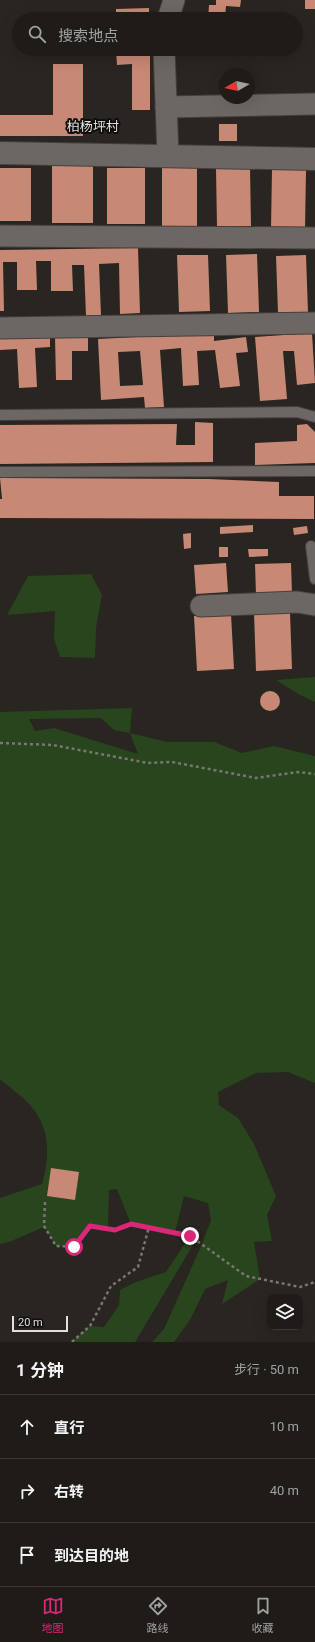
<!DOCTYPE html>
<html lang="zh">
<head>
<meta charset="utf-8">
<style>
	:root { --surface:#1f1c18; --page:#272521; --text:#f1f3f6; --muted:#a1a1a2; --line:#3c3a37; --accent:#db2777 }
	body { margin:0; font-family:Roboto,"Noto Sans SC",sans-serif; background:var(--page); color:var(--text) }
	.controls { position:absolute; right:12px; bottom:12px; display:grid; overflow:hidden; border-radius:8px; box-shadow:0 4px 16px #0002 }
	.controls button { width:36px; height:36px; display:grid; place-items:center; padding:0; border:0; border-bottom:1px solid var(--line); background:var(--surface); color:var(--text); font:20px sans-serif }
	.compass { position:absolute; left:219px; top:68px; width:36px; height:36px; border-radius:50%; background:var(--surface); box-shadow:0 4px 16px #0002; rotate:261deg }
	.scale { position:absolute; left:12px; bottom:10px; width:56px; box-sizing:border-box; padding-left:4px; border:2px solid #e2dfdc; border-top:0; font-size:11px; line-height:14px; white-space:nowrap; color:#e2dfdc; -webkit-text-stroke:3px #100e0c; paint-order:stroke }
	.stop { position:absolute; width:12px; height:12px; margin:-9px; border:3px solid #db2777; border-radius:50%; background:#fff }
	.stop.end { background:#db2777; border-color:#fff; box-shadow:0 1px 4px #0008 }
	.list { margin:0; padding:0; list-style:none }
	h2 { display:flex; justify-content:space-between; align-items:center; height:52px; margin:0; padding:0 16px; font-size:17px }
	h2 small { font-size:13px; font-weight:400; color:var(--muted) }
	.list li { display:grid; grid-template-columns:26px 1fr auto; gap:12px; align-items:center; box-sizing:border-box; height:64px; padding:0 16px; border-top:1px solid var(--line) }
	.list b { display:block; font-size:15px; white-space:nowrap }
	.list em { font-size:13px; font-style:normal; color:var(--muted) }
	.icon { flex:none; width:22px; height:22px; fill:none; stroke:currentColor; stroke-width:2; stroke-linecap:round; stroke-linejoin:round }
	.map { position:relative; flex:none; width:315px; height:1342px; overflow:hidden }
	.search { position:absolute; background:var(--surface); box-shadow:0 4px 16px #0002; left:12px; right:12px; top:12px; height:44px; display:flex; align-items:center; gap:10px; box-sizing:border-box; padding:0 14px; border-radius:22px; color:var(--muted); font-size:15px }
	.sheet { height:244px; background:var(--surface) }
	nav { display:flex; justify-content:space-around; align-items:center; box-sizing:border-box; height:56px; border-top:1px solid var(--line); background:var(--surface); font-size:11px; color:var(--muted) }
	nav a { display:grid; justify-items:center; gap:2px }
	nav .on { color:var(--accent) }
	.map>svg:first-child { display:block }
</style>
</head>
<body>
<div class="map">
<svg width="315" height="1342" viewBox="0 0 315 1342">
	<rect width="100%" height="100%" fill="#292520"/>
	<!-- green -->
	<g fill="#28451d" fill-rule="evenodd">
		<polygon points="91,574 102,595 96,628 95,658 60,657 54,639 55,611 7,615 28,576"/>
		<polygon points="315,677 315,702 300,695 276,680"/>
		<path d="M132,708L130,733L167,742H214L242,753L274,746L315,756V1083L288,1072L256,1073L218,1092L219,1105L238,1118L254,1144L276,1196L267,1215L272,1241L254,1242L260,1279L222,1304L228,1280L205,1289L190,1320L174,1342H152L164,1329L202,1244L211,1220L208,1203L184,1196L175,1232L131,1224L117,1189L109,1190L108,1229L89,1226L74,1247L56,1246L44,1227L9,1242L0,1244V1198L42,1184C52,1147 49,1118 17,1093C12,1089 6,1083 0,1080V712ZM101,718L114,730L130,733L138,754L54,728L35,731L29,719Z"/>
		<polygon points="190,1236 196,1240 135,1342 76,1342 73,1340 90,1326 104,1327 119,1305 120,1290 136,1282 166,1272"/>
	</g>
	<!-- building -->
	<g fill="#c88876" fill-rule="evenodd">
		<polygon points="216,0 241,0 240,7 226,6 225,19 208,19 209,5 216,5"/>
		<rect x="305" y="0" width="10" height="9"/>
		<polygon points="149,8 149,19 116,19 116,9"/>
		<polygon points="116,49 150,49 150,110 132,110 132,64 117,65"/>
		<polygon points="53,64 83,64 83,136 0,136 0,115 53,115"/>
		<rect x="219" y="124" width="18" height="17"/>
		<rect x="52" y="165" width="41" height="58"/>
		<rect x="162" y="167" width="35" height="59"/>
		<rect x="0" y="168" width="31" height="53"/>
		<rect x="107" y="168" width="38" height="56"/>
		<polygon points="250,168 251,226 217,227 216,169"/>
		<polygon points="272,170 306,170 305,230 271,229"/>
		<polygon points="138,248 140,313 120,314 119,263 99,264 101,315 86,316 84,265 72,265 73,291 51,291 51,261 36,261 37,290 17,290 17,262 3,262 4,311 0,311 0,250"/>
		<polygon points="257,254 259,312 228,313 226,255"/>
		<polygon points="177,255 208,255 210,311 179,312"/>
		<polygon points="306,255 308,313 278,313 276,256"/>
		<path d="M214,333V341L246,337L248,352L236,353L240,386L220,388L215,350L197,351L199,385L183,386L181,348L160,350L164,407L145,408L144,397L101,400L98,339ZM140,351L143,385L120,386L118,352Z"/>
		<polygon points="312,333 315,383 297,385 294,351 283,351 287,399 260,401 255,337"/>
		<polygon points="50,334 50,347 35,348 37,387 19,388 17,349 0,350 0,336"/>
		<polygon points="55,337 88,337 88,351 72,351 72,380 56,380"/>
		<polygon points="195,422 213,423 213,462 0,464 0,425 177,424 176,445 195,445"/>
		<polygon points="307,424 315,432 315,463 255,465 255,443 297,441 297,425"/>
		<polygon points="0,478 209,479 279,482 279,496 314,496 314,519 0,518 0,499 2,499"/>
		<polygon points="253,525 253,532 220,534 220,527"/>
		<polygon points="307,526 308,533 294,535 293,528"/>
		<polygon points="191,533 191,548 184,549 183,534"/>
		<rect x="219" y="547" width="9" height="10"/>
		<polygon points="248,549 268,549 268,556 249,557"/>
		<polygon points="226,563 228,592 196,594 194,565"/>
		<polygon points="291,563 292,595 256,596 255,564"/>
		<polygon points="290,612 292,669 256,671 254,613"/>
		<polygon points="231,614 234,669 197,671 194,616"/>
		<circle cx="270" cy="701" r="10"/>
		<polygon points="51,1168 79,1172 75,1200 47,1196"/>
	</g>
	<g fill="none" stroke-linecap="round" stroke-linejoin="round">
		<defs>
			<g id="service">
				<polyline points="0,415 297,412 315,417"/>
				<polyline points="0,472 315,471"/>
				<polyline points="311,546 315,579"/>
			</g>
			<g id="minor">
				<polyline points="168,19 174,0"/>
				<polyline points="164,49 168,156"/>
				<polyline points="166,107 315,104"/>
				<polyline points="0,236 315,238"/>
				<polyline points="0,328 315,323"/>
				<polyline points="201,606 297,602 315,605"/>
			</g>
			<polyline id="tertiary" points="0,153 315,159"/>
		</defs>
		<!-- service casing -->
		<use href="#service" stroke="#44403c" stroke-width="12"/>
		<!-- minor casing -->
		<use href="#minor" stroke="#44403c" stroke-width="23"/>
		<!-- tertiary casing -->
		<use href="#tertiary" stroke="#44403c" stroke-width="24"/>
		<!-- path -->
		<g stroke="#7a7672" stroke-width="2.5" stroke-dasharray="3 3" stroke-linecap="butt">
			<polyline points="0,743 53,745 148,763 172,762 256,778 298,772 315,774"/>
			<polyline points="45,1202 44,1226 56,1246 74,1247 89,1226 115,1230 131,1224 190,1236 246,1276 300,1287 315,1282"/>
			<polyline points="72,1342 90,1326 111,1286 138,1267 149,1227"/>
		</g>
		<!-- service -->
		<use href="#service" stroke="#6c6762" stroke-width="10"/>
		<!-- minor -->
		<use href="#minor" stroke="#6c6762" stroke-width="21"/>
		<!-- tertiary -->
		<use href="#tertiary" stroke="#6c6762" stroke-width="22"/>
	</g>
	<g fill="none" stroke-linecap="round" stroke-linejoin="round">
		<!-- route -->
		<polyline stroke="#db2777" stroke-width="5" points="74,1247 90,1226 115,1230 131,1224 190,1236"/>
	</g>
	<g text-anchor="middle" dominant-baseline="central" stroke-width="4" stroke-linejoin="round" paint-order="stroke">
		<!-- quarter labels -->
		<g font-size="13" fill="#e2dfdc" stroke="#100e0c">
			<text x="93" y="126">柏杨坪村</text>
		</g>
	</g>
</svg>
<div class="controls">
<button><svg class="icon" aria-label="layers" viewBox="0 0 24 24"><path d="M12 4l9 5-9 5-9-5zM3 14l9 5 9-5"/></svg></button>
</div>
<svg class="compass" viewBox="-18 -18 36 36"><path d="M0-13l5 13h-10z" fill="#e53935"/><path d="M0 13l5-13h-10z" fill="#a1a1a2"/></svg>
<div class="scale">20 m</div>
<div class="stop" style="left:74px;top:1247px"></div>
<div class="stop end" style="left:190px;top:1236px"></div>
<div class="search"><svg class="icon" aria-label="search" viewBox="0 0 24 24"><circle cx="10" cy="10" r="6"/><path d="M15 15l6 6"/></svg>搜索地点</div>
</div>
<section class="sheet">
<h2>1 分钟<small>步行 · 50 m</small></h2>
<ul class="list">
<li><svg class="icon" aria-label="ahead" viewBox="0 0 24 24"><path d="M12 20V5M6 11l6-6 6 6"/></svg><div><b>直行</b></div><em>10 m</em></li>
<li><svg class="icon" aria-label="right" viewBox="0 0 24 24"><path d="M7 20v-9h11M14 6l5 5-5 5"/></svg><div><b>右转</b></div><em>40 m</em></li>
<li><svg class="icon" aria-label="arrive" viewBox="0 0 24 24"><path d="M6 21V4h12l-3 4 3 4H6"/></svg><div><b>到达目的地</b></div></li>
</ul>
</section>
<nav>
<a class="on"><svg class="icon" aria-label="map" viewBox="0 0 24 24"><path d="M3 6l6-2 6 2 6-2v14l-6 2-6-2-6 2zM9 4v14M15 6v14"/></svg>地图</a>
<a><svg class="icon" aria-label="directions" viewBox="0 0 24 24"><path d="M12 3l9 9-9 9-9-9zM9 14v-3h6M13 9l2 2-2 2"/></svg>路线</a>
<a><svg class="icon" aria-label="saved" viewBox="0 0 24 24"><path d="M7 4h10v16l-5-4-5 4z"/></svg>收藏</a>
</nav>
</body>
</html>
